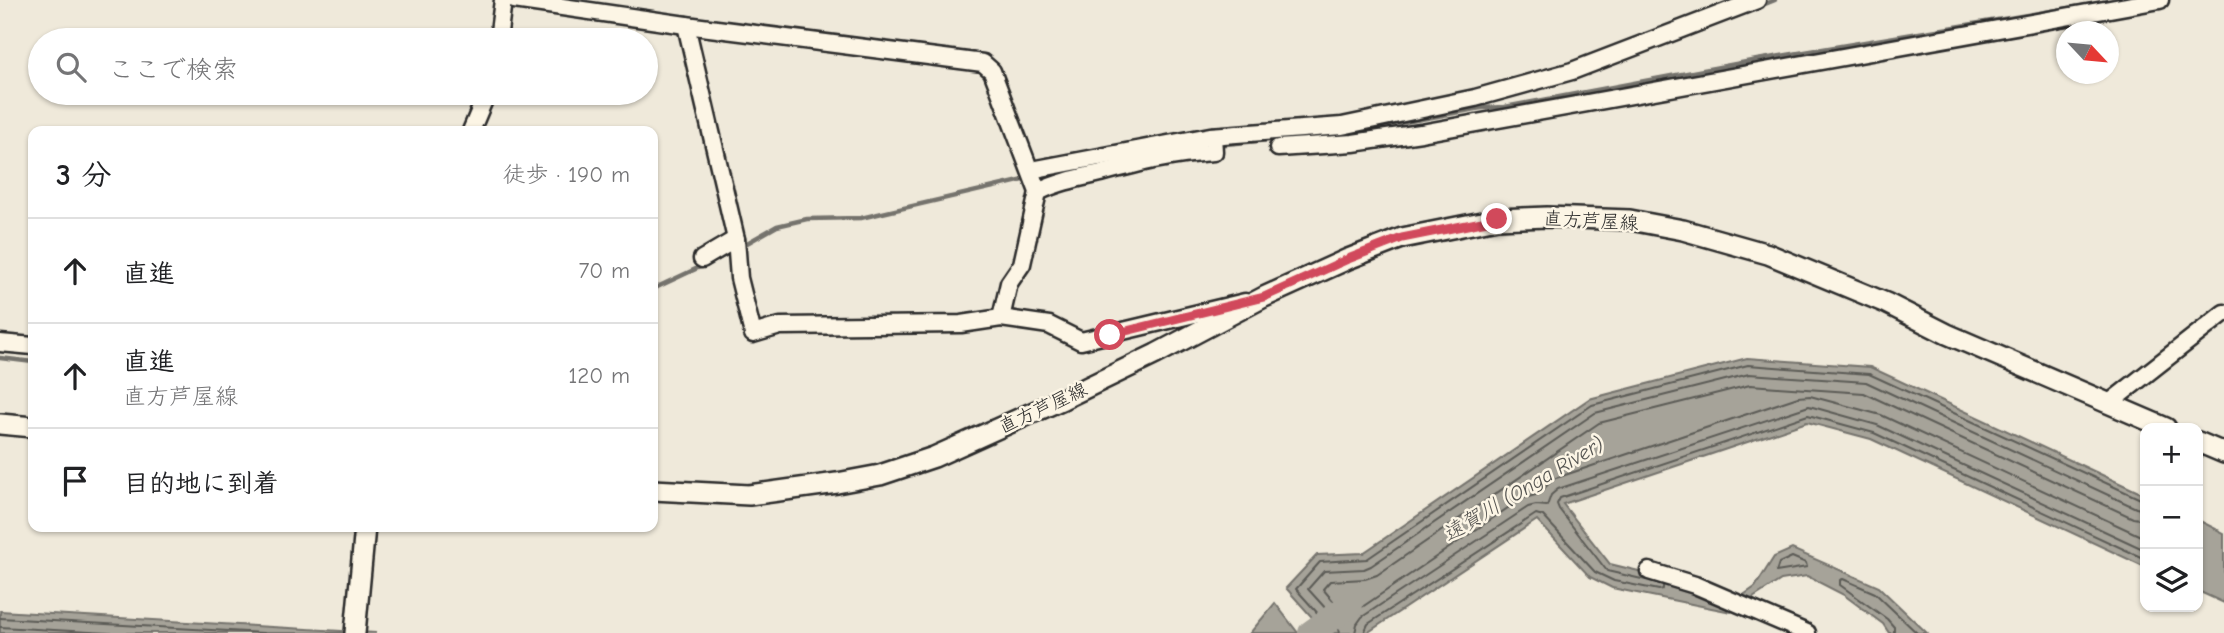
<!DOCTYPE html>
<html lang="ja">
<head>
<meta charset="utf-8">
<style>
	:root { --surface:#fff; --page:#f2f2f2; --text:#202124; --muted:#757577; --line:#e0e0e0 }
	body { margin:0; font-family:"Comic Neue","Klee One",sans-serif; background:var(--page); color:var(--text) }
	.controls { position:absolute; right:21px; bottom:21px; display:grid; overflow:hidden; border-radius:14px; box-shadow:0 2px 5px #0004 }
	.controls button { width:63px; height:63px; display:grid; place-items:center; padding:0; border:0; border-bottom:2px solid var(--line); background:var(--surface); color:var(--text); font:35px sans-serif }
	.compass { position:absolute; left:2056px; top:21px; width:63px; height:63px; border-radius:50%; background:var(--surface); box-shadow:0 2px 5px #0004; rotate:116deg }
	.stop { position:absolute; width:21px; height:21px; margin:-16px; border:5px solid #d1495b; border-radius:50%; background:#fff }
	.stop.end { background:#d1495b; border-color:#fff; box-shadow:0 2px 7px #0008 }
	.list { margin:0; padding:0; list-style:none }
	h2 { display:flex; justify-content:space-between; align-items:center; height:91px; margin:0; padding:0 28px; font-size:30px }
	h2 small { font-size:23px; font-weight:400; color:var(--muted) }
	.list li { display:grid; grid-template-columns:46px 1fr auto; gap:21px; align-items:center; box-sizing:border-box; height:105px; padding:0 28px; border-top:2px solid var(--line) }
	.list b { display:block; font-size:26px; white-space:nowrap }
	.list p { margin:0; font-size:23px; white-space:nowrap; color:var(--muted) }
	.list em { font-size:23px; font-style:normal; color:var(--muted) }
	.icon { flex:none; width:38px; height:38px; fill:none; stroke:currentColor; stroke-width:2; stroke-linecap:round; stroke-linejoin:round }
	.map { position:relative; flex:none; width:2224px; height:633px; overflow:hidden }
	.search { position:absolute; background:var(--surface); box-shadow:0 2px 5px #0004; left:28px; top:28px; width:630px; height:77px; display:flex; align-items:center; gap:18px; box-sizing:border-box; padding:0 24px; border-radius:38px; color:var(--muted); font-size:26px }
	.panel { position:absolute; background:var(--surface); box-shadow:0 2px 5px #0004; left:28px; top:126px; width:630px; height:406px; border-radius:14px }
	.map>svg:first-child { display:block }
</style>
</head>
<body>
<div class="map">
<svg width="2224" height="633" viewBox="0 0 2224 633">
	<rect width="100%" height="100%" fill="#efe9da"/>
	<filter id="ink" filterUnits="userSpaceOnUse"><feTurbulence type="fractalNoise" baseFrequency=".0143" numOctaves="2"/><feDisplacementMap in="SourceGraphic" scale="14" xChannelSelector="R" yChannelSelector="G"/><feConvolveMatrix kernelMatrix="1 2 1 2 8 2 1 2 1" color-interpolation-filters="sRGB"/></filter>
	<g filter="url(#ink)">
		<!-- water -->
		<g fill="#a6a399" stroke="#75736d" stroke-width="2">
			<polygon points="1747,358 1870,367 2145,495 2145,567 1871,439 1807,422 1563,504 1610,564 1742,596 1755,587 1774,557 1792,549 1879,587 1927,633 1889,633 1883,624 1844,595 1807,576 1781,580 1731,612 1612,588 1590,577 1537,520 1367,633 1326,633 1286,588 1317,555 1363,553 1589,399"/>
			<polygon points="2198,520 2224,533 2224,603 2198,591"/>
			<polygon points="1275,603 1298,633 1250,633"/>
			<polygon points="0,611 376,633 0,633"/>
		</g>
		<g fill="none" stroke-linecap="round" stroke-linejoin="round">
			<!-- shore -->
			<g stroke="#5c5b57" stroke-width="2">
				<polyline points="2145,520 2133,518 1864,393 1750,385 1599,423 1377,575 1365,579 1330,581 1323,589 1345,615 1349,616 1521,499 1539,494 1553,479 1798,397 1810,396 1881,415 2145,538"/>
				<polygon points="1792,557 1806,563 1807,567 1776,572 1779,563"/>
				<polyline points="1646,580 1607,571 1559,509 1557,504 1560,498 1808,415 1874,433 2145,559"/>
				<polyline points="0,618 264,633"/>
				<polyline points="0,627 108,633"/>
				<polyline points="1331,633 1329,626 1296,589 1320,562 1367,559 1592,405 1748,365 1869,374 2145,501"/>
				<polyline points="1340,633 1337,621 1308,589 1324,571 1364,569 1371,566 1595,413 1749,374 1866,382 2136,508 2145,510"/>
				<polyline points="1355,633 1357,624 1362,617 1528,507 1536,505 1547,506 1551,495 1558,489 1809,406 1877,425 2145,550"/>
				<polyline points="1364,633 1368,624 1536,514 1543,516 1595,572 1614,581 1659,590 1663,589 1663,585"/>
				<polyline points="1894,633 1894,627 1887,619 1840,585 1840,580 1843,579 1875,593 1917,633"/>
			</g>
			<!-- stream -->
			<g stroke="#75736d" stroke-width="4.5">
				<polyline points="1683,37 1775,0"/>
				<polyline points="1372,128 1481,108 1505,107 1757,60 2094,4"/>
				<polyline points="1215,145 1336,134"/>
				<polyline points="1037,178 1073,170"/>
				<polyline points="740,247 777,226 807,219 861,218 1028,179"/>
				<polyline points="653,289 732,252"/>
				<polyline points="0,358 33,362"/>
			</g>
			<!-- river -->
			<polyline stroke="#a6a399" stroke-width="26" points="1311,633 1350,605"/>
			<defs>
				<g id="minor">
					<polyline points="514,0 686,25 983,63 992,71 1038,192 1022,264 1009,283 1001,318"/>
					<polyline points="686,25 736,239 739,278 753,334 780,326 961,324 1001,318 1049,325 1081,341 1245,302"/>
					<polyline points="498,40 503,0"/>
					<polyline points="471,131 487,93"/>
					<polyline points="1278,148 1353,143 1421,133 2160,0"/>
					<polyline points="1031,170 1210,136 1342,126 1475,98 1572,71 1757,0"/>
					<path d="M1038,192C1058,182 1079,178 1101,173C1139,163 1175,154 1214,152L1213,136"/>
					<polyline points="702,259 736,239"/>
					<polyline points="0,343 33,346"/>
					<polyline points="2108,404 2224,313"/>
					<polyline points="1649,571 1695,585 1807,633"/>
				</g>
				<g id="major">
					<polyline points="0,424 33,427"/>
					<polyline points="2198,442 2224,453"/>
					<polyline points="653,490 749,495 837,483 880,475 934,457 1063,399 1156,354 1264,297 1348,259 1402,238 1497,219 1547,217 1630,220 1683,230 1768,254 1886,303 1947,334 2166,428"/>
					<polyline points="355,633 365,527"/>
				</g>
			</defs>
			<!-- minor casing -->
			<use href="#minor" stroke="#2b2b2b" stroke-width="21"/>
			<!-- major casing -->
			<use href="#major" stroke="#2b2b2b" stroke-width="24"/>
			<!-- minor -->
			<use href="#minor" stroke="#fcf5e5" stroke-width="16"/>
			<!-- major -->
			<use href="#major" stroke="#fcf5e5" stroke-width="19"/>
		</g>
	</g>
	<g fill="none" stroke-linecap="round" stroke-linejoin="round" filter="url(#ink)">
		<!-- route -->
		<polyline stroke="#d1495b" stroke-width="9" points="1110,335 1264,297 1348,259 1402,238 1497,219"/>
	</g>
	<g text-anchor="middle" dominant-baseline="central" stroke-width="5" stroke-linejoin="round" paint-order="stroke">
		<!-- street labels -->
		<g font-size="19" fill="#2b2b2b" stroke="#fcf5e5">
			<text transform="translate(1591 221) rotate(3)">直方芦屋線</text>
			<text transform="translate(1043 408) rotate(-25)">直方芦屋線</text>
		</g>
		<!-- water labels -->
		<g font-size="21" font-style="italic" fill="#565552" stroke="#fcf5e5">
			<text transform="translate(1523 489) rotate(-31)">遠賀川 (Onga River)</text>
		</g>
	</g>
</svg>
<div class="controls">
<button>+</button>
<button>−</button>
<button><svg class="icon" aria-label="layers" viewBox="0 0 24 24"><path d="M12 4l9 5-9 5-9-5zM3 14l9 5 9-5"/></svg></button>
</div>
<svg class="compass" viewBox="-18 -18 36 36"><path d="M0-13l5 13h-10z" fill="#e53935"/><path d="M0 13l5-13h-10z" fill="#757577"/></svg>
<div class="stop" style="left:1110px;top:335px"></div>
<div class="stop end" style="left:1497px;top:219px"></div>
<div class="search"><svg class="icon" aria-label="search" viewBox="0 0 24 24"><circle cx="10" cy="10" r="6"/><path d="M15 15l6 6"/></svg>ここで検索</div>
<section class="panel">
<h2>3 分<small>徒歩 · 190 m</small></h2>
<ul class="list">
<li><svg class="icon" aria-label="ahead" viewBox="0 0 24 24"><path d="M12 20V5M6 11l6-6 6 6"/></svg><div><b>直進</b></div><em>70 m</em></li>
<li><svg class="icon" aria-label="ahead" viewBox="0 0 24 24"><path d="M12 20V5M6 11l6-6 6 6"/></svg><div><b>直進</b><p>直方芦屋線</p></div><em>120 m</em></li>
<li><svg class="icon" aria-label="arrive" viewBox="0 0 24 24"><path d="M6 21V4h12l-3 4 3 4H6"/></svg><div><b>目的地に到着</b></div></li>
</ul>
</section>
</div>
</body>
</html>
